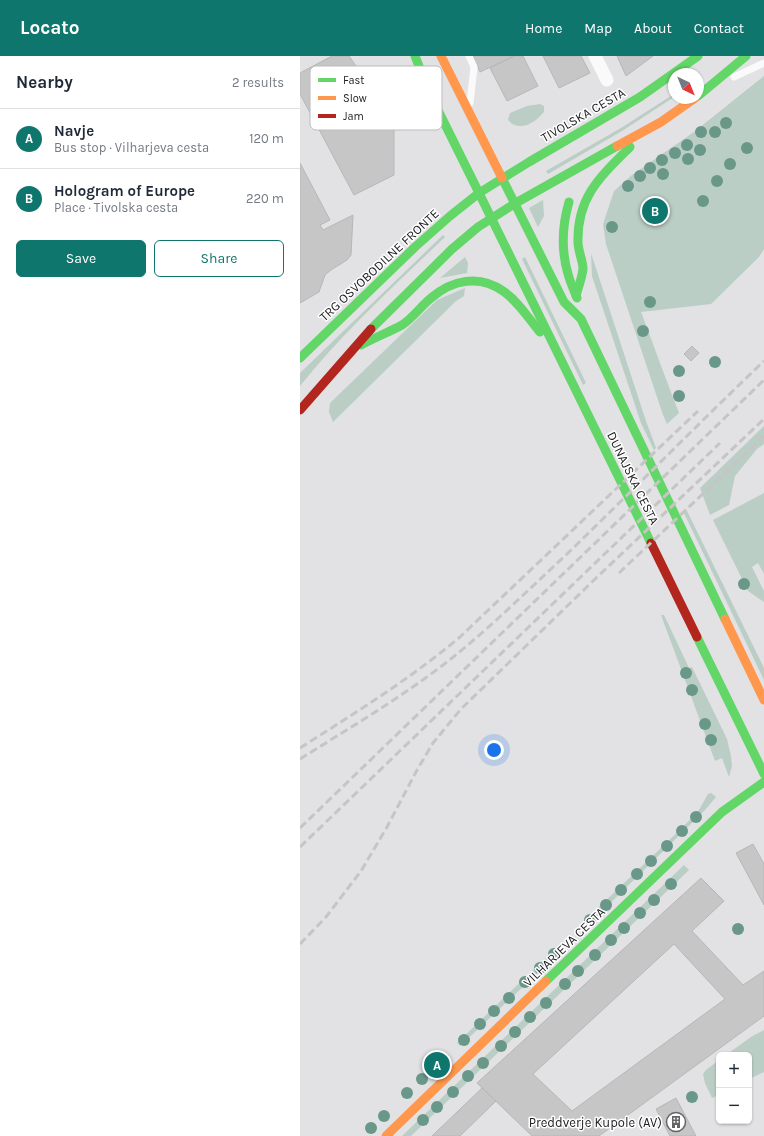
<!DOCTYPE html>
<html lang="en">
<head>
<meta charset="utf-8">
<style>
	:root { --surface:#fff; --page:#f2f2f3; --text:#1f2937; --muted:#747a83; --line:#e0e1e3; --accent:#0f766e }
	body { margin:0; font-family:Karla,sans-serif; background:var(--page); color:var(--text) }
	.controls { position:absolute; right:12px; bottom:12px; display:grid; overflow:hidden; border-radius:6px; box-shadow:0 1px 3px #0004 }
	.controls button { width:36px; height:36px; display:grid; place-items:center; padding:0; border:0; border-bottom:1px solid var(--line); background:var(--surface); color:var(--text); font:20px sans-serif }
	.compass { position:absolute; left:368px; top:12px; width:36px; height:36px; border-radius:50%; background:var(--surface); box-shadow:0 1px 3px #0004; rotate:137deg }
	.you { position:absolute; left:194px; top:694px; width:14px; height:14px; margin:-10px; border:3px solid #fff; border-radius:50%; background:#1a73e8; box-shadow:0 0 0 6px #1a73e833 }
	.badge { display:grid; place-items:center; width:26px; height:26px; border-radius:50%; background:var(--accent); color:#fff; font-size:13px; font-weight:700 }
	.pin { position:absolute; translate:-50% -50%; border:2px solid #fff; box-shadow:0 1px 4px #0006 }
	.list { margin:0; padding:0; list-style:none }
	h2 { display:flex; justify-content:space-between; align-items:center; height:52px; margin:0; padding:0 16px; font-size:17px }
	h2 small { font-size:13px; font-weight:400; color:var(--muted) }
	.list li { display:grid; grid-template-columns:26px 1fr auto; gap:12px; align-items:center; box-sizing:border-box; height:60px; padding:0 16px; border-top:1px solid var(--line) }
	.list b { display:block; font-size:15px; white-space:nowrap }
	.list p { margin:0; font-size:13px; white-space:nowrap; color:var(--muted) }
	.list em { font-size:13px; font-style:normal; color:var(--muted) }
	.actions { display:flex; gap:8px; padding:12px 16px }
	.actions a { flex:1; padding:9px 0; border:1px solid var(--accent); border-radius:6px; text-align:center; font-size:14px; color:var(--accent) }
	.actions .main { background:var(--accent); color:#fff }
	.map { position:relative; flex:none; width:464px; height:1080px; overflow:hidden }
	header { display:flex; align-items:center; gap:24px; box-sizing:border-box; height:56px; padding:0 20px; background:var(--accent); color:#fff }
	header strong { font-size:19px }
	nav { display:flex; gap:22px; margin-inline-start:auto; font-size:14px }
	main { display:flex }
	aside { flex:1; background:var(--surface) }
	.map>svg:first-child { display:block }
</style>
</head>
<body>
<header>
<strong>Locato</strong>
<nav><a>Home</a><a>Map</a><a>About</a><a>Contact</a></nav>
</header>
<main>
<aside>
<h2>Nearby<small>2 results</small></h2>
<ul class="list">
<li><span class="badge">A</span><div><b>Navje</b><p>Bus stop · Vilharjeva cesta</p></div><em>120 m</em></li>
<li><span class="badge">B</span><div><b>Hologram of Europe</b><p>Place · Tivolska cesta</p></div><em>220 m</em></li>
</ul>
<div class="actions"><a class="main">Save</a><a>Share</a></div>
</aside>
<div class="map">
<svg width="464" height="1080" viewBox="0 0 464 1080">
	<rect width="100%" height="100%" fill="#e2e1e4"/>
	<!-- green -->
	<g fill="#bacec5">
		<path d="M464,20V193L459,201L411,248L341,256C354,290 366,324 379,357L367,368L363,359L306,188L303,168L314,135L332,119L394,76Z"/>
		<polygon points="374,38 374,41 322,75 248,118 246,115 321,72"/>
		<path d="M240,48L244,50V56C240,60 236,65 231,67C224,72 211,71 208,63L210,57L227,50Z"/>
		<polygon points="243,144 244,160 238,171 229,152"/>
		<path d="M143,179L145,181C95,229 43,276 0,330V317Z"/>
		<polygon points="291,197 346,365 356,392 354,394 341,367 292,220"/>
		<polygon points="165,201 168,207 167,217 140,222"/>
		<polygon points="225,201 286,327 283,329 222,203"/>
		<polygon points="165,232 164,240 156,245 33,366 29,356 30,347 137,244"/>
		<polygon points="464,370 464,388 457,393 435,420 429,449 410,459 400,432"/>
		<polygon points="464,437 464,518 458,507 452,511 464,535 464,546 448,535 413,464"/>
		<polygon points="386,453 464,612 464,624 383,455"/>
		<polygon points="361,559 364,559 389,612 392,611 427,683 431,700 432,710 429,721 422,702 415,705"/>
		<polygon points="411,737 416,741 405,754 290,867 284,871 279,870 382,772 399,754 408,738"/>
		<polygon points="384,809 389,814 111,1080 102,1080"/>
		<polygon points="260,888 260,894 258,898 160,990 157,987"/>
		<polygon points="464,974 464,1016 449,1023 449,999 426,999 451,981"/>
		<polygon points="419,1004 419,1039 412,1042 405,1027 403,1018 406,1014"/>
	</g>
	<!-- building -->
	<g fill="#c6c6c6" stroke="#b8b7b7" fill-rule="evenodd">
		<polygon points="32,0 49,0 63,20 69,21 94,62 94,119 54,139 0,38 0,17"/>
		<polygon points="173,0 214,0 180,16"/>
		<polygon points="214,0 223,0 238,30 207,45 190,12"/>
		<polygon points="243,0 281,0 290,17 259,32"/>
		<polygon points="317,0 353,0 326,20"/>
		<polygon points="0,107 30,164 20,169 23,174 53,159 51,199 47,204 31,214 25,219 19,236 0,247"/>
		<polygon points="392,290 399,297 391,305 384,298"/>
		<polygon points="453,788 464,808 464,849 436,797"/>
		<path d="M401,822L424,845L392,875L443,929L464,915V960L299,1080H232L177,1027ZM374,888L425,943L272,1055L233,1018Z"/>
		<polygon points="182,1032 196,1045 160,1080 132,1080"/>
		<polygon points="376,1042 396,1080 370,1080 356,1053"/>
	</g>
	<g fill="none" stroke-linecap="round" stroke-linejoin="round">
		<!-- lane -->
		<g stroke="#fbfafb" stroke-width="7">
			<polyline points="169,0 174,11 170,47"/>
			<polyline points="434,21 464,7"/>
		</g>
		<!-- street -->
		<polyline stroke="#fbfafb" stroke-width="13" points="295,0 307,24"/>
		<!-- fast -->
		<g stroke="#63d668" stroke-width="9">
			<polyline points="115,0 130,38 179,137"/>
			<polyline points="398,40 446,0"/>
			<polyline points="202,122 264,246 281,263 425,563"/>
			<polyline points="179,137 351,487"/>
			<path d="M269,146C262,170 261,194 268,218C270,226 274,234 277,242"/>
			<path d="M276,240C278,232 282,222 283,213C283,205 278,195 278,186C277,141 300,121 330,91"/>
			<polyline points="71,273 152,193 178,171 214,148 317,90"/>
			<path d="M61,289C74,282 89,276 102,269C113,262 121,250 131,242C152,224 179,218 203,235C218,245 229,263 240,276"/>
			<polyline points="0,302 115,191 150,160 179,137 229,106 340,41 398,0"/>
			<polyline points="397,581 464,718"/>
			<polyline points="246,925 422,756 464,726"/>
		</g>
		<!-- slow -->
		<g stroke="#ff974d" stroke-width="9">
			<polyline points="141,0 202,122"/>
			<polyline points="317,90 361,66 395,42"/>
			<polyline points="425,563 464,644"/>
			<polyline points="86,1080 246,925"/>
		</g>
		<!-- jam -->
		<g stroke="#b3261e" stroke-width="9">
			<polyline points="0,354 71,273"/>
			<polyline points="351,487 397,581"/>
		</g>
		<!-- rail -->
		<g stroke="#c6c5c6" stroke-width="3" stroke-dasharray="8 4" stroke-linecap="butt">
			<polyline points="319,517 464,380"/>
			<path d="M0,692C55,657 110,623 160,581L398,355"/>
			<path d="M0,703C51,671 104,640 152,602C192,570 228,534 266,499C332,435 397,369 464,305"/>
			<polyline points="0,772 464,324"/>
			<polyline points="0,791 420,387"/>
			<polyline points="0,888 26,861 61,815 87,771 117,714 133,687 161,653 293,525 464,363"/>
		</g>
	</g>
	<!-- trees -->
	<g fill="#699889">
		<circle cx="426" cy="67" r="6"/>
		<circle cx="401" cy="76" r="6"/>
		<circle cx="415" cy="76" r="6"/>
		<circle cx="387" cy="89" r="6"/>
		<circle cx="447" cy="92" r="6"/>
		<circle cx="400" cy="94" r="6"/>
		<circle cx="375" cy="97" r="6"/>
		<circle cx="388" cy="103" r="6"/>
		<circle cx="362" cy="104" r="6"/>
		<circle cx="430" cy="108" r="6"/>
		<circle cx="350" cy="112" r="6"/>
		<circle cx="363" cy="118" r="6"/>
		<circle cx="340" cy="120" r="6"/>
		<circle cx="417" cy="125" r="6"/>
		<circle cx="328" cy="130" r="6"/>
		<circle cx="403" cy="145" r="6"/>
		<circle cx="358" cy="159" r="6"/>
		<circle cx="312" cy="171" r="6"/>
		<circle cx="350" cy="246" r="6"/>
		<circle cx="343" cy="275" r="6"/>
		<circle cx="415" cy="306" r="6"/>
		<circle cx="379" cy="315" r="6"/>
		<circle cx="379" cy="340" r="6"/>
		<circle cx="444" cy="528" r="6"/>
		<circle cx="386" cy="617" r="6"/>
		<circle cx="392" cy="634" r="6"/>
		<circle cx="405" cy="668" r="6"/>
		<circle cx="411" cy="684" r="6"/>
		<circle cx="396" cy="761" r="6"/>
		<circle cx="382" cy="775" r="6"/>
		<circle cx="367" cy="790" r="6"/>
		<circle cx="351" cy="805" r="6"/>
		<circle cx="337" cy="818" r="6"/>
		<circle cx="371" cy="828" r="6"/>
		<circle cx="321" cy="834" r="6"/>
		<circle cx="354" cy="844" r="6"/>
		<circle cx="306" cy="849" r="6"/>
		<circle cx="340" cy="857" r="6"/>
		<circle cx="290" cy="864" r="6"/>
		<circle cx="324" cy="872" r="6"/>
		<circle cx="438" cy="873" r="6"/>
		<circle cx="311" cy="884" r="6"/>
		<circle cx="254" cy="898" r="6"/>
		<circle cx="295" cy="899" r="6"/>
		<circle cx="240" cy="912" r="6"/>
		<circle cx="278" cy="915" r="6"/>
		<circle cx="225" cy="926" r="6"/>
		<circle cx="265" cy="928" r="6"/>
		<circle cx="209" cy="942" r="6"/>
		<circle cx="246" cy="947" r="6"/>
		<circle cx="194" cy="955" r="6"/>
		<circle cx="230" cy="961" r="6"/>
		<circle cx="180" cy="968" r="6"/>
		<circle cx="215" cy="976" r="6"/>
		<circle cx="164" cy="984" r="6"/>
		<circle cx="201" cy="990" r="6"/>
		<circle cx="183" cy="1007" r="6"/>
		<circle cx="168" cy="1020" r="6"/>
		<circle cx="122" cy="1023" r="6"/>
		<circle cx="153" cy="1036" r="6"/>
		<circle cx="107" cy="1037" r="6"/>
		<circle cx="392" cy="1041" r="6"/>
		<circle cx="137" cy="1051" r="6"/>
		<circle cx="84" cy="1060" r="6"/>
		<circle cx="123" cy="1064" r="6"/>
		<circle cx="71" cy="1072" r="6"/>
	</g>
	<!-- icons -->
	<defs>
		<symbol id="building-ring" viewBox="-11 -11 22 22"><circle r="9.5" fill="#fff" stroke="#656467" stroke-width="1.5"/><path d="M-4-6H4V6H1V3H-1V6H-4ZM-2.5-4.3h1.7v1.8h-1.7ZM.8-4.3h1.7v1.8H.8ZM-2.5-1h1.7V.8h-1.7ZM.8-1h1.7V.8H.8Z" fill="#656467"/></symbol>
	</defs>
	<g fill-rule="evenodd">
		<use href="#building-ring" x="365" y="1055" width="22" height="22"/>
	</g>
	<g text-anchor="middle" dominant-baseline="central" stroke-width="3" stroke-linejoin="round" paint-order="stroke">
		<!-- street labels -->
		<g font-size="13" fill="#222123" stroke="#fff">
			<text transform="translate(283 59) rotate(-30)">TIVOLSKA CESTA</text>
			<text transform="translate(79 209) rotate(-43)">TRG OSVOBODILNE FRONTE</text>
			<text transform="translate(333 422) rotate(64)">DUNAJSKA CESTA</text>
			<text transform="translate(264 891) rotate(-44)">VILHARJEVA CESTA</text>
		</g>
		<!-- poi labels -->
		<g font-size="13" fill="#222123" stroke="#fff" text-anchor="end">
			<text x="362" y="1066">Preddverje Kupole (AV)</text>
		</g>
	</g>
	<!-- legend -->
	<rect x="10" y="10" width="132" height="64" rx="6" fill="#fff" stroke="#bdbcbd" stroke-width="1"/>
	<rect x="18" y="22" width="18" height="4" fill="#63d668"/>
	<rect x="18" y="40" width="18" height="4" fill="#ff974d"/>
	<rect x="18" y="58" width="18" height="4" fill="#b3261e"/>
	<g font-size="11" fill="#222123">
		<text x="43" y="28">Fast</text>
		<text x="43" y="46">Slow</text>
		<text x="43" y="64">Jam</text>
	</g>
</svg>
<div class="controls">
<button>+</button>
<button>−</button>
</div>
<svg class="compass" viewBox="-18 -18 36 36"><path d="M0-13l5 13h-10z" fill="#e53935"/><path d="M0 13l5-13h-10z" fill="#747a83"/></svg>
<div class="you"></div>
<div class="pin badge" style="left:137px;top:1009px">A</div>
<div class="pin badge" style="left:355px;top:155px">B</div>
</div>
</main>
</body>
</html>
